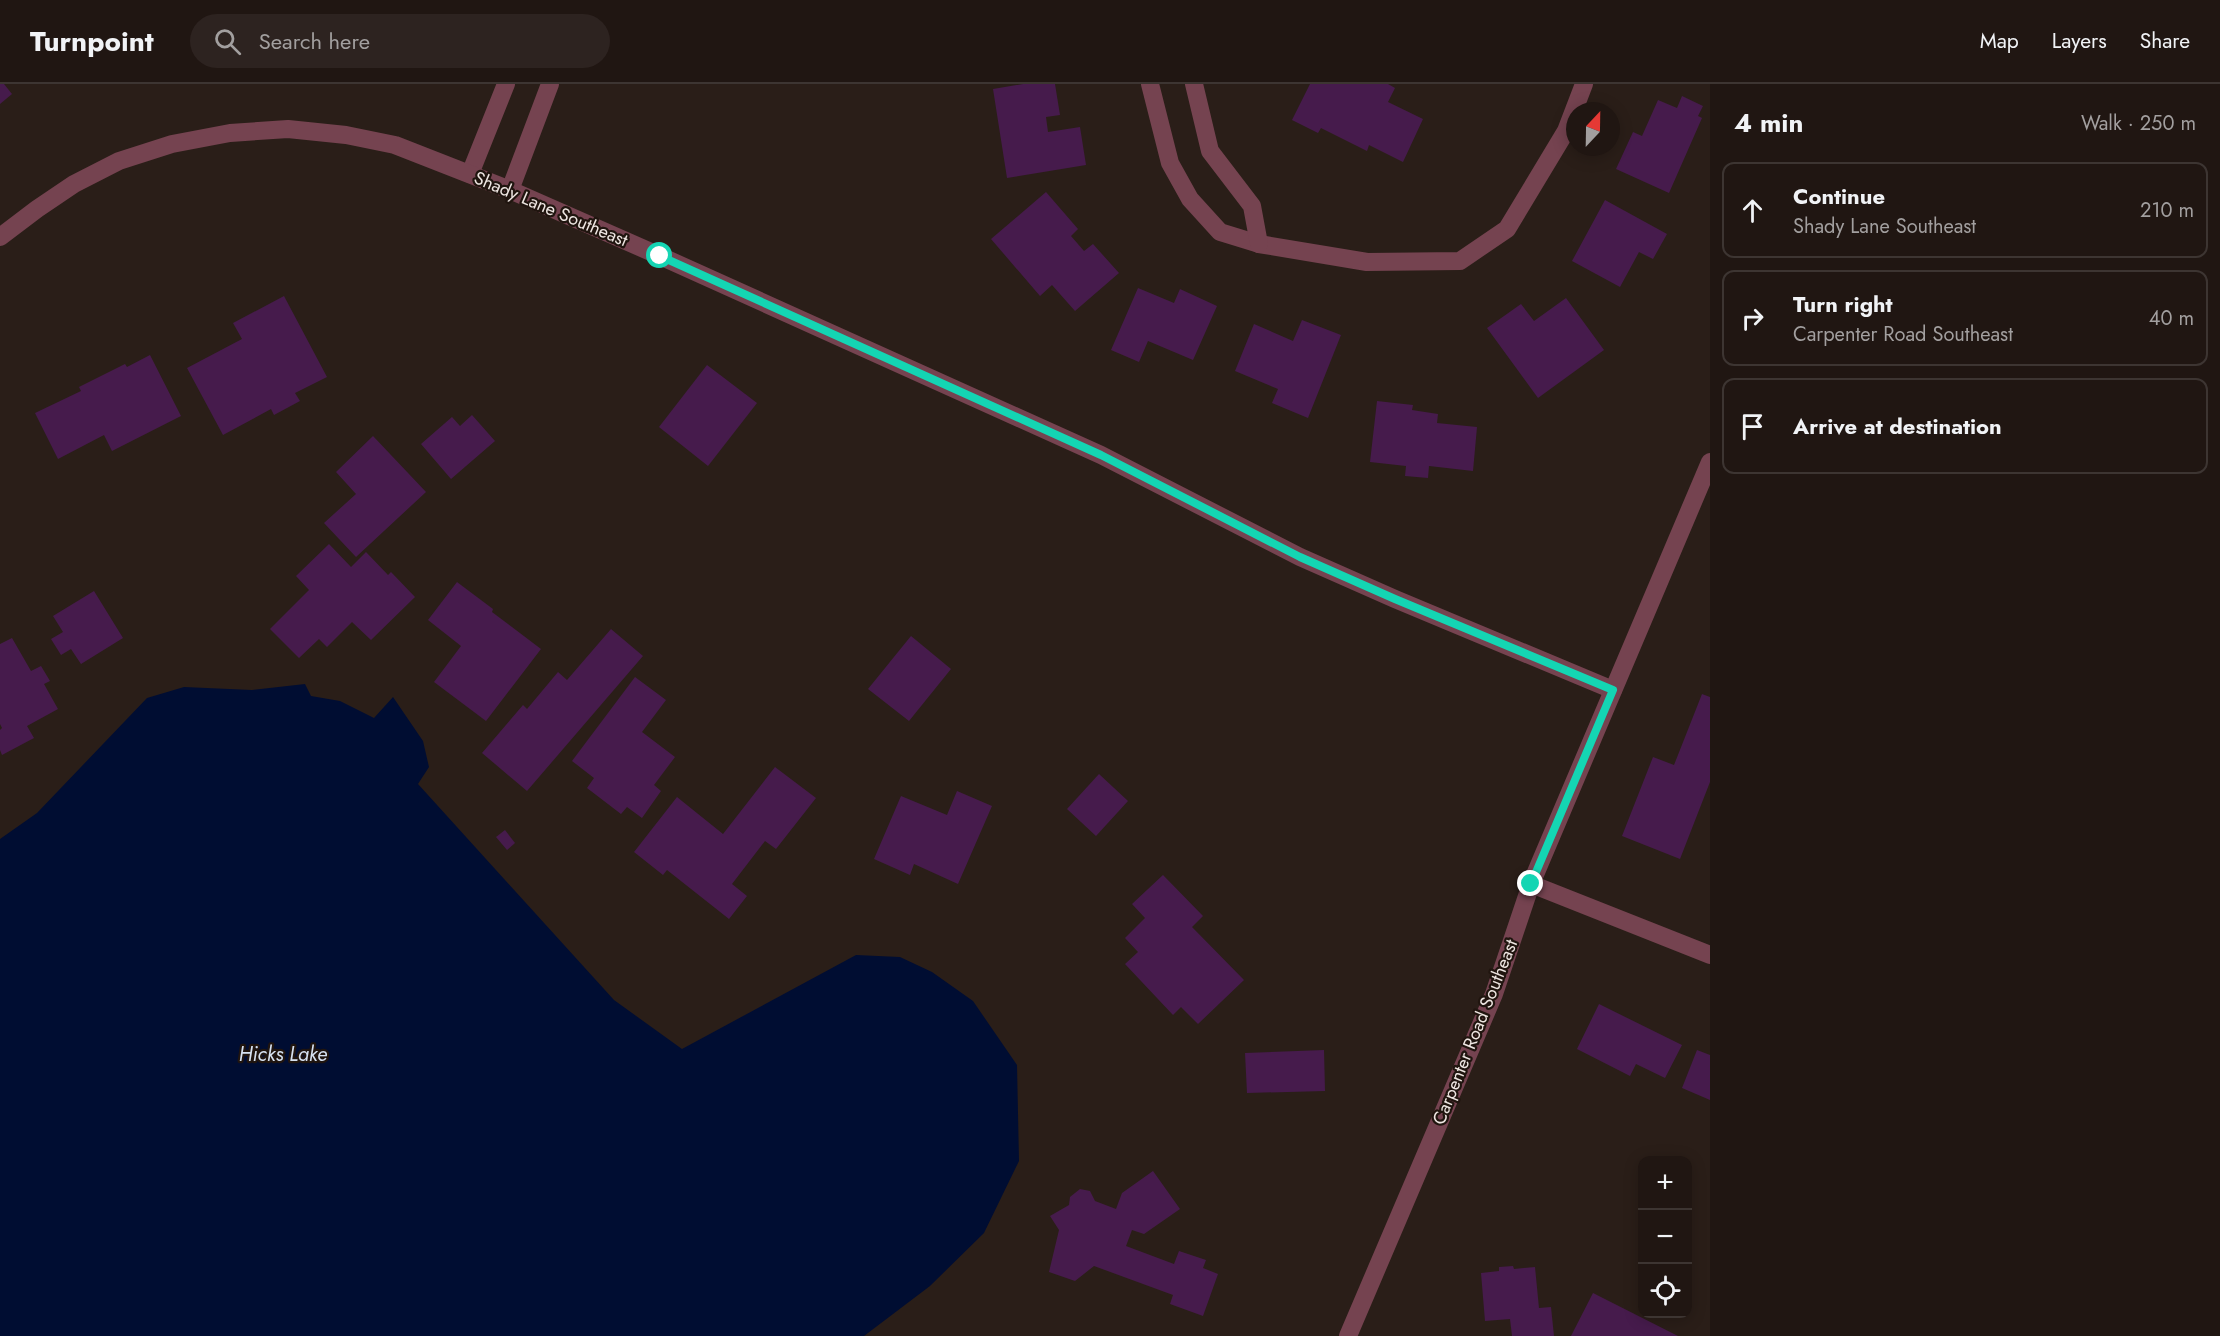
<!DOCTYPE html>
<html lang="en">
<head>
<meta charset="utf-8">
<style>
	:root { --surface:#201612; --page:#2d2320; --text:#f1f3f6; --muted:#a29f9f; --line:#3d3532 }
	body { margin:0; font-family:Jost,sans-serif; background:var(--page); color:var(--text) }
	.controls { position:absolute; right:18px; bottom:18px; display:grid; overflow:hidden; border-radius:12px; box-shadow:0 3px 15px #0003 }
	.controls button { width:54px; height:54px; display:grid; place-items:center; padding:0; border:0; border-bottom:2px solid var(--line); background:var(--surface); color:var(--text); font:30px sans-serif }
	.compass { position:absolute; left:1566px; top:18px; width:54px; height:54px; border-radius:50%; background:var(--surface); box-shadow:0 3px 15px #0003; rotate:22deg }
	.stop { position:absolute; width:18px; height:18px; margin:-14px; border:4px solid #14d5b3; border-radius:50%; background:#fff }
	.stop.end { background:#14d5b3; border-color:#fff; box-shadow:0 2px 6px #0008 }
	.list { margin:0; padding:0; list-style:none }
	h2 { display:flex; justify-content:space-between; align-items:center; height:78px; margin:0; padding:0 24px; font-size:26px }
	h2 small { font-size:20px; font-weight:400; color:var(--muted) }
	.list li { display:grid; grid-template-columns:39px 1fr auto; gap:18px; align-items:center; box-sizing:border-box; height:96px; margin:0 12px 12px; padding:0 12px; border:2px solid var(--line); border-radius:12px }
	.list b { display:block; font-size:22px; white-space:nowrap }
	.list p { margin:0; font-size:20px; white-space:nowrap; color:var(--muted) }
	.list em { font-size:20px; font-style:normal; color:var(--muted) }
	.icon { flex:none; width:33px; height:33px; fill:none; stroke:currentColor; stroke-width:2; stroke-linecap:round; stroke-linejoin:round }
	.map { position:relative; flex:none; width:1710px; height:1252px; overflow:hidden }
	header { display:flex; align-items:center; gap:36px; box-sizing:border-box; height:84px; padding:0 30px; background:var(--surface); border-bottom:2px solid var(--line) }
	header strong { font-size:28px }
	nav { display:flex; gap:33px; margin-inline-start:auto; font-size:21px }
	.search { width:420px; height:54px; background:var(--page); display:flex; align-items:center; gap:15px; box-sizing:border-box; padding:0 21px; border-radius:33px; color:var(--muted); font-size:22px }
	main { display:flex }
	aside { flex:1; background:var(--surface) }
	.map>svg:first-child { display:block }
</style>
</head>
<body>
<header>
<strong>Turnpoint</strong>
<div class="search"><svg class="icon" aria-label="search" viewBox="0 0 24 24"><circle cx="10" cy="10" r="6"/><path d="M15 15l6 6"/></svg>Search here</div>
<nav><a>Map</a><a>Layers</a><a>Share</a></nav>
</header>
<main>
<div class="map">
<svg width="1710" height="1252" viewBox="0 0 1710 1252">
	<rect width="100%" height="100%" fill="#2a1e18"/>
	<!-- water -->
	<polygon fill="#000d32" points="305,600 311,612 340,617 374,634 393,613 423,657 429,683 418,700 614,916 682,965 856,871 900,873 932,888 973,917 1017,981 1019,1077 984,1149 930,1202 864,1252 0,1252 0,755 37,729 147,614 184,603 252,606"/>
	<!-- building -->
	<g fill="#461b4c">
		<polygon points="0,0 4,0 12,10 0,20"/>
		<polygon points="1023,0 1055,0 1060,31 1046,33 1048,48 1080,43 1086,81 1007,94 993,5"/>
		<polygon points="1310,0 1388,0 1395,4 1388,18 1423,35 1403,78 1369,61 1367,67 1321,44 1318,49 1292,36"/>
		<polygon points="1682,12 1703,22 1698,32 1702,34 1669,109 1616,85 1633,48 1642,52 1658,16 1677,24"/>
		<polygon points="1046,108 1078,145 1071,152 1084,167 1093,160 1119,189 1075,227 1052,201 1040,212 991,155"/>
		<polygon points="1605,116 1667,150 1653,175 1639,168 1620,203 1572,177"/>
		<polygon points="1138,204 1174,219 1180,205 1217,222 1193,276 1148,257 1139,278 1111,266"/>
		<polygon points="284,212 327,293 295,309 300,317 274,331 271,325 223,351 187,284 242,255 233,239"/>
		<polygon points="1566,214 1604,266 1538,314 1487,244 1521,220 1534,237"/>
		<polygon points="1302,236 1341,251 1308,334 1272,319 1278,305 1235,287 1254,240 1293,257"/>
		<polygon points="150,271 181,332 112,367 104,351 58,375 35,329 81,307 79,303 125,280 127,283"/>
		<polygon points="707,281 757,319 708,382 659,343"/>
		<polygon points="1377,317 1413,321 1412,326 1438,330 1437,339 1477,343 1473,387 1429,382 1428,394 1405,392 1406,382 1370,378"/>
		<polygon points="472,331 495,357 451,395 421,360 452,333 460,342"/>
		<polygon points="373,352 426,408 356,473 324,439 356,410 336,388"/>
		<polygon points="329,460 351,483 366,468 388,491 391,488 415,513 371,556 352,538 327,563 319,555 299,574 270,545 309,506 296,492"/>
		<polygon points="457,498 493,525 492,528 541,565 486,637 434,598 461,562 428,536"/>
		<polygon points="94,507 123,554 81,580 71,565 61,571 51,555 63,548 53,532"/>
		<polygon points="611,545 643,572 527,707 482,669 523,621 527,625 558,588 567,596"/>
		<polygon points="911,552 951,585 909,637 868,605"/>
		<polygon points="12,554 31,587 41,582 50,597 44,600 58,625 27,642 34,654 2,671 0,666 0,646 2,644 0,640 0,560"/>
		<polygon points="635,593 666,616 642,648 675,673 654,701 661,707 642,734 627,723 621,730 587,704 594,694 572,677"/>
		<polygon points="1702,610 1710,613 1710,698 1680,775 1622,752 1653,673 1674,681"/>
		<polygon points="775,683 816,714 776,765 765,757 732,800 747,812 729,835 667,786 663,791 634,768 677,713 723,750"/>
		<polygon points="1099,690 1128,717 1096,752 1067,725"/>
		<polygon points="957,707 992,722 958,800 914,780 910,791 874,775 901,712 947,731"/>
		<polygon points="505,746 515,759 507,766 496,753"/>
		<polygon points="1163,791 1203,832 1192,843 1244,896 1198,940 1181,923 1173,931 1125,880 1138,868 1125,854 1145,834 1132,820"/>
		<polygon points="1599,920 1682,961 1665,994 1636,980 1630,992 1577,965"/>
		<polygon points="1324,966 1325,1007 1247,1009 1245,969"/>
		<polygon points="1697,966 1710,971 1710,1016 1682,1004"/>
		<polygon points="1153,1087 1180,1125 1144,1150 1132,1146 1126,1162 1174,1180 1179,1167 1206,1176 1203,1184 1218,1190 1203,1232 1170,1220 1173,1211 1094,1182 1075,1197 1049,1188 1059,1146 1050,1132 1069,1121 1070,1113 1080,1105 1090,1107 1095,1117 1116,1125 1122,1109"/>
		<polygon points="1513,1182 1514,1185 1535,1183 1539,1224 1551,1223 1554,1252 1512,1252 1510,1235 1485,1237 1481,1189 1499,1187 1499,1183"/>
		<polygon points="1593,1209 1678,1252 1571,1252"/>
	</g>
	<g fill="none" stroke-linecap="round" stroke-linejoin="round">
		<!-- minor -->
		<g stroke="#754350" stroke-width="18">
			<polyline points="1150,0 1170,79 1190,115 1220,148 1259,160 1367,178 1460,177 1507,145 1566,47 1584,0"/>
			<polyline points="1194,0 1210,67 1252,122 1259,160"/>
			<polyline points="470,90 506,0"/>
			<polyline points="510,106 550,0"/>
			<polyline points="1531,800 1710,871"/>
		</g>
		<!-- tertiary -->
		<g stroke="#754350" stroke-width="18">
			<polyline points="0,153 37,125 74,100 119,77 172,60 230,49 288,45 346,51 395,61 510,106 660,172 1101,371 1300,473 1395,515 1613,606"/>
			<polyline points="1348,1252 1494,910 1531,800 1710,378"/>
		</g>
	</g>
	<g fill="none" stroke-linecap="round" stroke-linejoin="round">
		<!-- route -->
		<polyline stroke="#14d5b3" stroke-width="8" points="660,172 1101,371 1300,473 1395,515 1613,606 1531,800"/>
	</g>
	<g text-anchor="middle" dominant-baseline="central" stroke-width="4.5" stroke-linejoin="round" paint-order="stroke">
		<!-- street labels -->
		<g font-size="18" fill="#eee6e2" stroke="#20150f">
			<text transform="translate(551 125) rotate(23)">Shady Lane Southeast</text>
			<text transform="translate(1475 948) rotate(-68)">Carpenter Road Southeast</text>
		</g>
		<!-- water labels -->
		<g font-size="20" font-style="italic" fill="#d6e1f1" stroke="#20150f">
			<text x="283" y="970">Hicks Lake</text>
		</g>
	</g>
</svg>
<div class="controls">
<button>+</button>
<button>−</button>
<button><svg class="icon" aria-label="locate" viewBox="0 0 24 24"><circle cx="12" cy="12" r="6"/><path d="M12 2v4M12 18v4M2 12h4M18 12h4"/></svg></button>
</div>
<svg class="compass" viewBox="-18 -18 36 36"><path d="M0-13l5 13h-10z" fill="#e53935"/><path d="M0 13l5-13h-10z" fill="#a29f9f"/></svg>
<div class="stop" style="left:660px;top:172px"></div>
<div class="stop end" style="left:1531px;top:800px"></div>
</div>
<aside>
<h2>4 min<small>Walk · 250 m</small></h2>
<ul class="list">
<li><svg class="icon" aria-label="ahead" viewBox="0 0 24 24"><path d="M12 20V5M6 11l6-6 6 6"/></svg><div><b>Continue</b><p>Shady Lane Southeast</p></div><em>210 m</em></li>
<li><svg class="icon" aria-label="right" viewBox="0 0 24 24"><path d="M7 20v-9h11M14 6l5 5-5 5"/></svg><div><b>Turn right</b><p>Carpenter Road Southeast</p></div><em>40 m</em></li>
<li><svg class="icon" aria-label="arrive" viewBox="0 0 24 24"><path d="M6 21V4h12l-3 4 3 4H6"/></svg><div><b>Arrive at destination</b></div></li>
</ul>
</aside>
</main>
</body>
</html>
